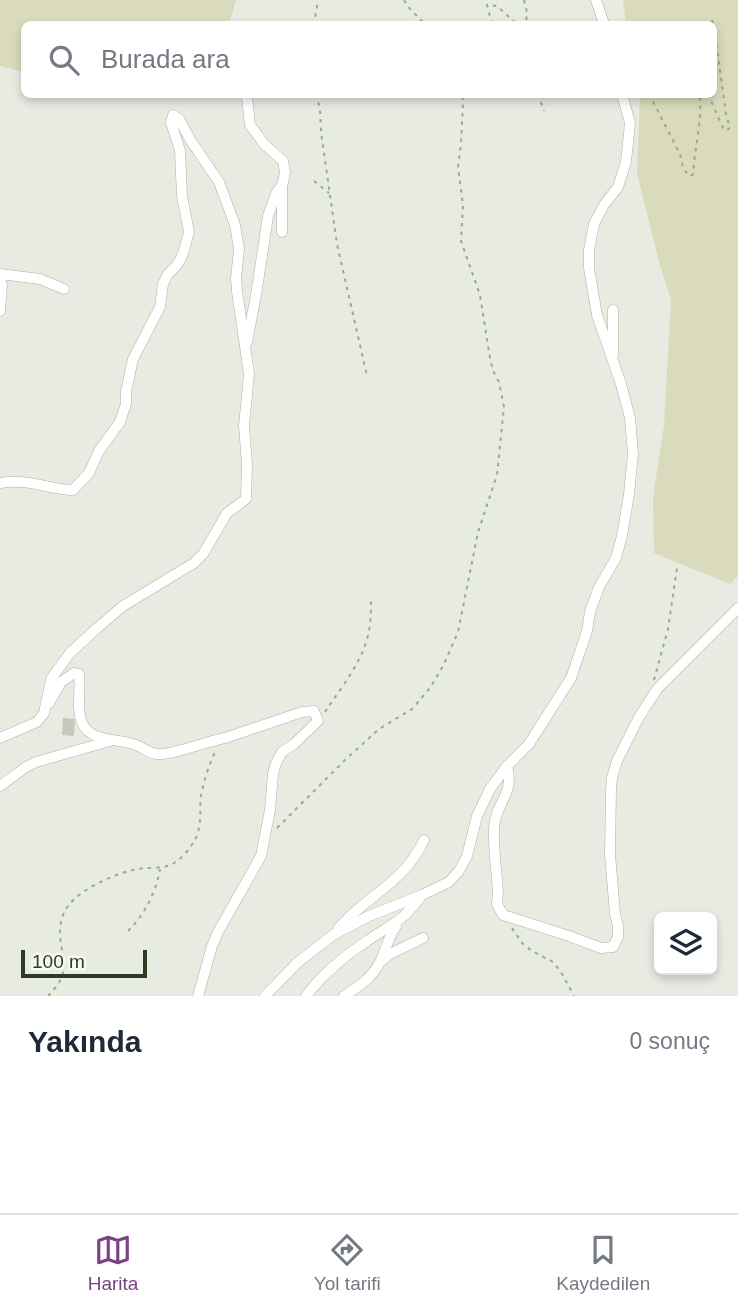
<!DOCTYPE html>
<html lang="tr">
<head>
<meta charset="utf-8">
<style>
	:root { --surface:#fff; --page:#f6f6f7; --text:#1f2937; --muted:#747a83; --line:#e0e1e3; --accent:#794384 }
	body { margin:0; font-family:Helvetica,sans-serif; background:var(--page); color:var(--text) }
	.controls { position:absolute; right:21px; bottom:21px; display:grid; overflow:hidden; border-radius:10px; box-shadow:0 4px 10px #0003 }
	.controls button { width:63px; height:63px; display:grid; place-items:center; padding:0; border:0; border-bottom:2px solid var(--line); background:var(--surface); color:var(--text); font:35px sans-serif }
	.scale { position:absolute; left:21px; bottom:18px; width:126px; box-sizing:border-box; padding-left:7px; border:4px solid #2e3a23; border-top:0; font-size:19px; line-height:24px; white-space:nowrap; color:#2e3a23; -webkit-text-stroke:5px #f6f8f2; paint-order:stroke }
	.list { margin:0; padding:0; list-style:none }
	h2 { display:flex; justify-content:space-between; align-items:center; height:91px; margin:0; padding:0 28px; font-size:30px }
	h2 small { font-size:23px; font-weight:400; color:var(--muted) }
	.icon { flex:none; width:38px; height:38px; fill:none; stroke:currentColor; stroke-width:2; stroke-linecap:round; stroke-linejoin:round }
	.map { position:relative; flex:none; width:738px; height:996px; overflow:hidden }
	.search { position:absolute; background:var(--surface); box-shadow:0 4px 10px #0003; left:21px; right:21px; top:21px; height:77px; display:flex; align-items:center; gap:18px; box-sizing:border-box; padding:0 24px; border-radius:10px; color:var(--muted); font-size:26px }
	.sheet { height:217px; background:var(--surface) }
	nav { display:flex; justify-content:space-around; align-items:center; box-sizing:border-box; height:98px; border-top:2px solid var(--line); background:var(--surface); font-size:19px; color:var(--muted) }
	nav a { display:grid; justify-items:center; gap:4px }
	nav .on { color:var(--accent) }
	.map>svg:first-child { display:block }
</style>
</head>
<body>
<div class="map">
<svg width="738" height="996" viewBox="0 0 738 996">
	<rect width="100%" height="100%" fill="#e8ebe2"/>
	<!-- green -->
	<g fill="#d9dbbc">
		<polygon points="0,0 236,0 229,24 24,24 24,72 0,66"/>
		<polygon points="623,0 738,0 738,576 730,584 654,553 653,498 664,425 671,300 659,262 637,174 640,95 714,94 714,24 626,24"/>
	</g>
	<!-- building -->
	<polygon fill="#c3c8ba" points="63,718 75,719 74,736 62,735"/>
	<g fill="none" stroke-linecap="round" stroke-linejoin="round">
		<defs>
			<g id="minor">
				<polyline points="596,0 604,24"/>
				<polyline points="247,98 250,125 264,144 283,161 285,172 283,183 276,194 268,216 256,295 247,342"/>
				<polyline points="282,232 282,187"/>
				<polyline points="0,274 40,279 64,289"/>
				<polyline points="0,279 2,285 0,311"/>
				<polyline points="613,310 613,355"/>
				<path d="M0,483C27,478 47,489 73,490L89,473L99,451L120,422L126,404V392L133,359L160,307L163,284L168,274L177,265L183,254L189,232L182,196L180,150L171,123L173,115L179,119L191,141L219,182L235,225L239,249L236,278L237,291L249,374L244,426L247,464L246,499L227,513L203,554L194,563L123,606L96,629L70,653L51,679L44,713L37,722L0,738"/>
				<path d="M49,703L61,682L74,673L79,674C81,690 76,708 82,723C91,743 119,738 136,745C142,747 149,753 156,754C170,756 208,741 225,738L302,712L314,711L318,721L294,744L282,752L276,763L273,774L270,810L261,856L218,932L212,946L198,996"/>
				<path d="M507,766C515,795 495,803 494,828C493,850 497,872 498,893L497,904L503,915L569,936L601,948L613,947L618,937V926L615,914L610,854L611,790L612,778L617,761L639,717L658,688L738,608"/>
				<polyline points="0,786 26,767 36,762 110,741"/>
				<path d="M338,929C367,894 402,886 424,840"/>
				<polyline points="383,960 390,954 423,938"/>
				<polyline points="265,996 297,963 333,935 369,916 422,895 449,882 459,871 467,856 477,816 490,789 507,766 529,744 571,678 587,631 590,612 599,587 616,558 622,536 629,494 633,454 630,418 621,384 597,315 589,268 589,250 594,224 604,205 618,187 626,162 630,123 622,94"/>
				<path d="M306,996C322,975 344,956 367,941C391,924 402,923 421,896"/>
				<path d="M344,996C358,987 372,978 380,962C386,950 388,937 396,926"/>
			</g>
		</defs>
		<!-- minor casing -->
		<use href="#minor" stroke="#acb2a5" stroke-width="11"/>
		<!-- path -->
		<g stroke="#99ac84" stroke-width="2" stroke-dasharray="3.5 5" stroke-linecap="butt">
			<polyline points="404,0 410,9 425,24"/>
			<polyline points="524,0 527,12 526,24"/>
			<polyline points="712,20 713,24"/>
			<polyline points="311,24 315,18 318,0"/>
			<polyline points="492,24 487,5 497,6 517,24"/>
			<polyline points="316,94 320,109 321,132 337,244 367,376"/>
			<polyline points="538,94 544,111"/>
			<path d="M649,94L680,154L683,167L688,175L691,176L693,174C695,147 702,121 700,94"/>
			<polyline points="708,94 724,130 727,130 730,128 726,114 714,27"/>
			<polyline points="314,181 329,193"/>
			<polyline points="654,680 668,629 677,568"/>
			<path d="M325,712C340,689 360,665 367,639C371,626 371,612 371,599"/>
			<polyline points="277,828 345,760 379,729 412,709 430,688 443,666 458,632 478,532 497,475 504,407 499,382 493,371 490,358 480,295 461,241 463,205 458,167 461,144 463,102 462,94"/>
			<polyline points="512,928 522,943 532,951 553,962 561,972 574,996"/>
			<path d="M128,931C145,914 156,892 160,869"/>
			<path d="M48,996C53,991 58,985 61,979C71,957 49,934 68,906C80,889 118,872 138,869C149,867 160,869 170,865C180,861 188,851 193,843C203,828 199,812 201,796C204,780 209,764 216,750"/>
		</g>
		<!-- minor -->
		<use href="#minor" stroke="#fff" stroke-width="10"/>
	</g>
</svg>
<div class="controls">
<button><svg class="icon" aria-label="layers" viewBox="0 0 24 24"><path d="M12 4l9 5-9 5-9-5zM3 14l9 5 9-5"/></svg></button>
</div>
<div class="scale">100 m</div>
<div class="search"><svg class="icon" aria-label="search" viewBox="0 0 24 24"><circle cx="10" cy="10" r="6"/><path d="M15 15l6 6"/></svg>Burada ara</div>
</div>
<section class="sheet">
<h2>Yakında<small>0 sonuç</small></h2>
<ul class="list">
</ul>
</section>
<nav>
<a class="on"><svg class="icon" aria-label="map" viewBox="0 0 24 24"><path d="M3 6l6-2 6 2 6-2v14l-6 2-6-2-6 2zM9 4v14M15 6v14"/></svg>Harita</a>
<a><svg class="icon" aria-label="directions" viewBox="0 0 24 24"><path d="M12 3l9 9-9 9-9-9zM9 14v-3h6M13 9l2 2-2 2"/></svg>Yol tarifi</a>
<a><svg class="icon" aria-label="saved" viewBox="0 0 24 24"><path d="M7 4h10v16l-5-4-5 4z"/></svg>Kaydedilen</a>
</nav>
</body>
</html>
